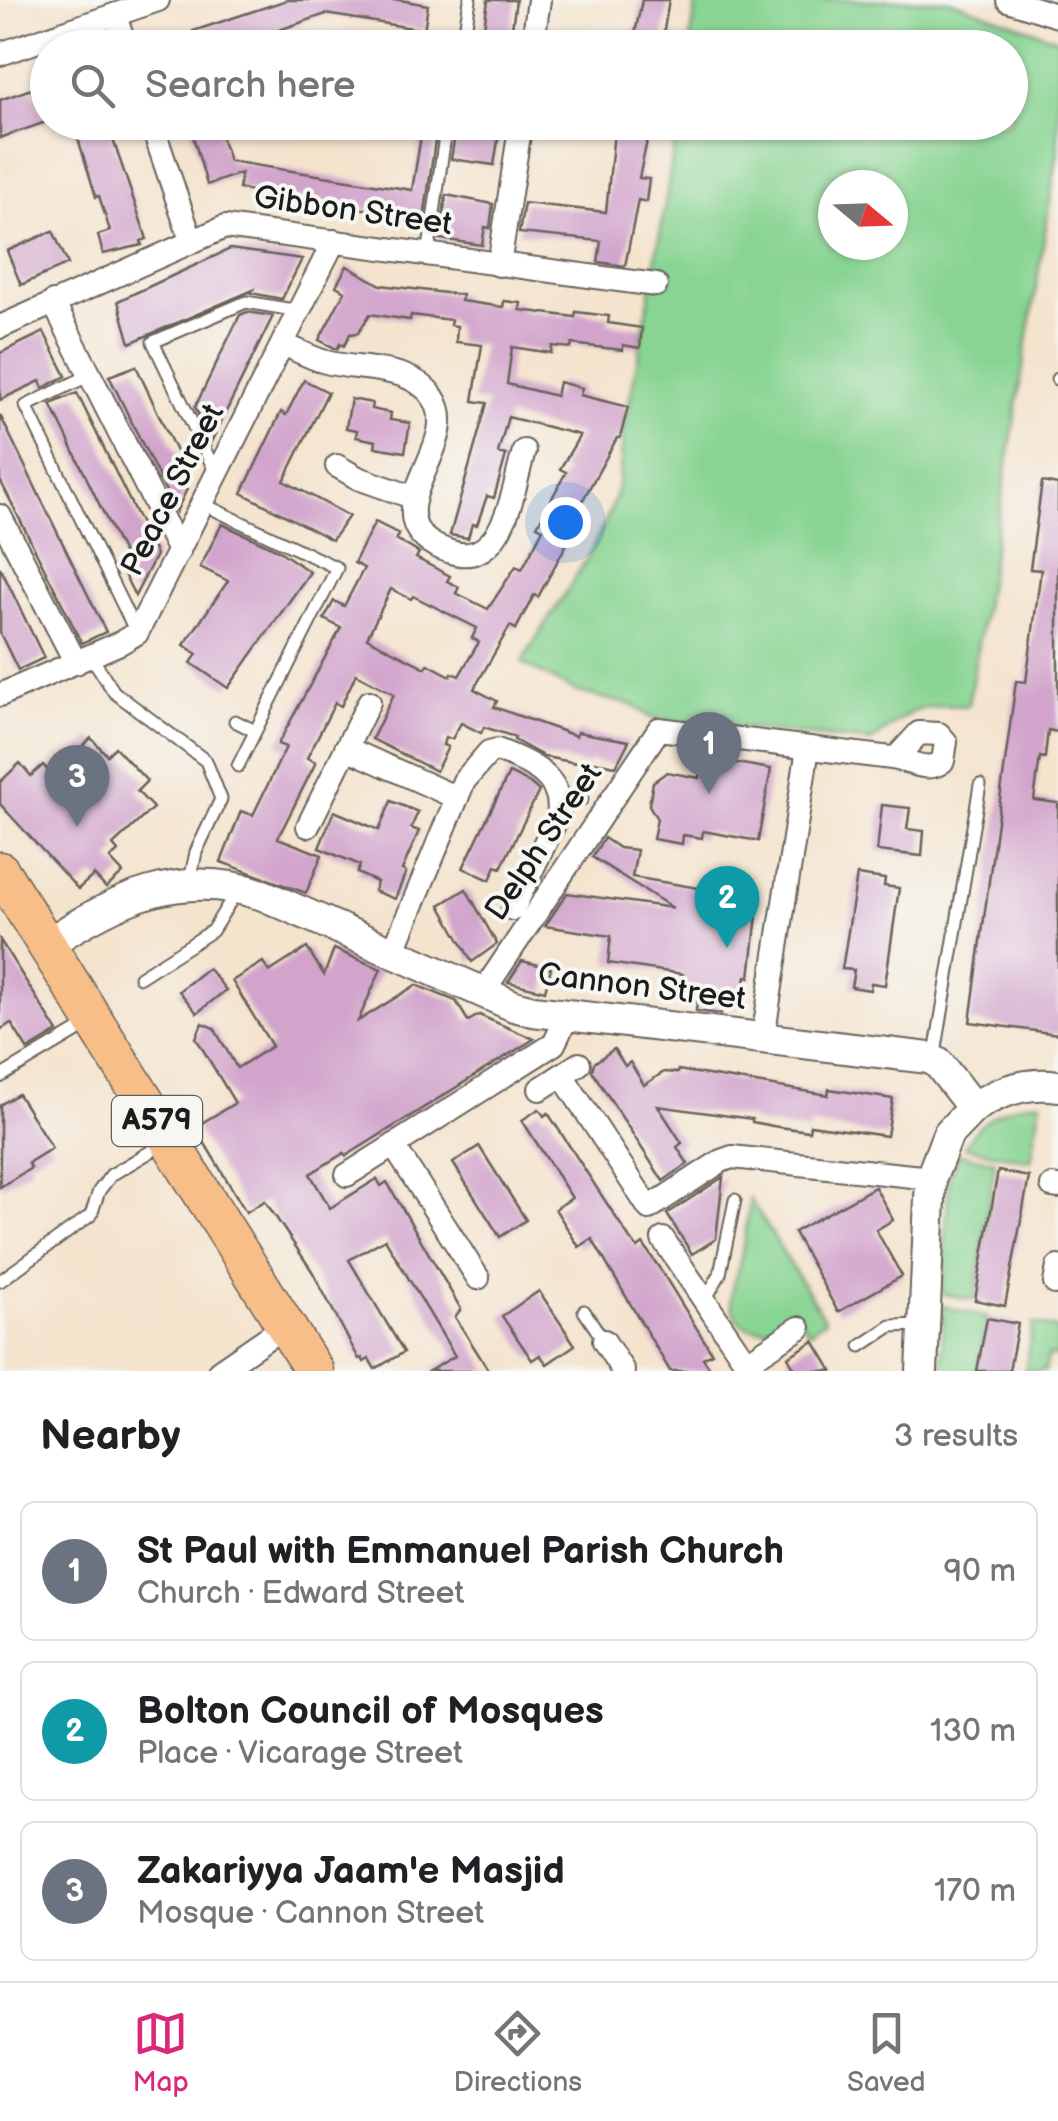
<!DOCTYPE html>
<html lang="en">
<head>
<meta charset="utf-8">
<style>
	:root { --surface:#fff; --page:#f6f6f6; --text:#202124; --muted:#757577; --line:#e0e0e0; --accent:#db2777 }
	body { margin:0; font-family:"Balsamiq Sans",sans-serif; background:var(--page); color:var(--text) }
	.compass { position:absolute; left:818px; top:170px; width:90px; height:90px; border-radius:50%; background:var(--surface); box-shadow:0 2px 8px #0004; rotate:109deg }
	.you { position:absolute; left:565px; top:522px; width:35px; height:35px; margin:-25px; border:8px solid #fff; border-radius:50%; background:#1a73e8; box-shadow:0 0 0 15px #1a73e833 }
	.badge { display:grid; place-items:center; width:65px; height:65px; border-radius:50%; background:var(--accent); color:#fff; font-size:32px; font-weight:700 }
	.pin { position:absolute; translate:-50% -82px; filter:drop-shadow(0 2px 5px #0008) }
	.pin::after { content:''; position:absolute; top:52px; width:35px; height:30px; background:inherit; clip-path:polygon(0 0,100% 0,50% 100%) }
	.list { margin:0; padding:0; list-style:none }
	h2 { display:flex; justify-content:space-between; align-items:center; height:130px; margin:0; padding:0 40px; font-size:42px }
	h2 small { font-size:32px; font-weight:400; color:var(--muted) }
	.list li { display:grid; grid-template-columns:65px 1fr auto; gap:30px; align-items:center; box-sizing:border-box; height:140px; margin:0 20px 20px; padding:0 20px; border:2px solid var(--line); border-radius:15px }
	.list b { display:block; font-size:38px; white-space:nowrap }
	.list p { margin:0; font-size:32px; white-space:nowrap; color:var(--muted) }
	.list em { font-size:32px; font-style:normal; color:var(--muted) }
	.icon { flex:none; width:55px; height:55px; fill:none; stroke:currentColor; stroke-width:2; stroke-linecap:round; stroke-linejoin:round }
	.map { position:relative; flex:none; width:1058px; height:1371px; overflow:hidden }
	.search { position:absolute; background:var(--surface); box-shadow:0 2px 8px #0004; left:30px; right:30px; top:30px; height:110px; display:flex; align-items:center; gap:25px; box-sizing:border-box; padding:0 35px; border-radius:55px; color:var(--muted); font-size:38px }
	.sheet { height:610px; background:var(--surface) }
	nav { display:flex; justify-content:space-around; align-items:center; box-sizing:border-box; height:140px; border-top:2px solid var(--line); background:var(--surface); font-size:28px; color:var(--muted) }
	nav a { display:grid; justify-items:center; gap:5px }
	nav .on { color:var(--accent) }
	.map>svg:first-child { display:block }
</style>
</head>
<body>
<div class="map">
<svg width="1058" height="1371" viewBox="0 0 1058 1371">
	<rect width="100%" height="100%" fill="#f6f6f2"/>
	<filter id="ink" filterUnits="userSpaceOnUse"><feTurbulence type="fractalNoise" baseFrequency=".01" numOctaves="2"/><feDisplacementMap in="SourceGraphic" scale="20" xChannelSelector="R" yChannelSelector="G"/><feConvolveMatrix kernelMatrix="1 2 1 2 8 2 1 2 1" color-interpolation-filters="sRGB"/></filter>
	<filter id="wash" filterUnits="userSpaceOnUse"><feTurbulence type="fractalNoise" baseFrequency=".0048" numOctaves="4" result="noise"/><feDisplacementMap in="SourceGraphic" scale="40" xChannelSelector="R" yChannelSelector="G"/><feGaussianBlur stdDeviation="2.25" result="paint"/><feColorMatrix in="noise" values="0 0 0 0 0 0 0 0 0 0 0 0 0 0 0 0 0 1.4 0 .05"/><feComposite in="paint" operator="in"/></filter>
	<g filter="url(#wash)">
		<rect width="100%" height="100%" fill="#f4e3cd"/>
		<!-- green -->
		<g fill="#88d492" stroke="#527857" stroke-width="2.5" fill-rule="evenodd">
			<path d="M697,0H949L1058,39V152L968,706C918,703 909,711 871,742L651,718L635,706L575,691L522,663C553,607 595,558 615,497C623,473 620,447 625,422C646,323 662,223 678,123L1010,122V48L689,47ZM833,185H893V245H833Z"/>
			<path d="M1041,1101L1031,1161L964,1147C981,1117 1008,1104 1041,1101Z"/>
			<polygon points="958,1154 995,1161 975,1300 942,1294 949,1178"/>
			<path d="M750,1199L825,1320L809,1332L798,1316C774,1331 735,1341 731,1300C730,1286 737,1275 740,1262C745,1241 747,1220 750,1199Z"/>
			<polygon points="943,1306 987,1318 977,1371 942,1371"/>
			<polygon points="1033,1324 1058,1329 1058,1357 1048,1355 1045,1371 1025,1371"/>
		</g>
		<g id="blocks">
			<!-- building -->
			<g fill="#d2a4cc" fill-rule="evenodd">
				<polygon points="287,0 400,0 428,5 424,30 326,14 226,48 198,48 193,31"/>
				<polygon points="488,0 516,0 509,48 481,48"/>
				<polygon points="642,0 669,0 661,48 632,48"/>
				<polygon points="31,89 46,122 0,138 0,100"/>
				<polygon points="73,122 107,122 147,239 141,241 142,245 103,254 98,235 110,231 99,196 96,197"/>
				<polygon points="189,122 216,122 229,161 412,190 423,124 437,126 423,227 407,224 408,216 239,189 241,173 207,185"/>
				<polygon points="461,122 501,122 494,165 451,159 456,129"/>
				<polygon points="615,122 651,122 639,178 649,179 646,202 638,200 625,266 598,262 601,241 519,233 524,203 606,212"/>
				<polygon points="446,195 493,204 490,228 485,227 482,245 440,239"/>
				<polygon points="53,231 68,264 21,285 7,251"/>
				<polygon points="230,249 302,259 282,299 251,293 253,290 130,343 118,301"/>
				<path d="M347,266L381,285L462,295L461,301L503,307L504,301L521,303L520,310L575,317L576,312L609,316L608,323L642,328L640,348L623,345V350L572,344L571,348L552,346L551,353L512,347L507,384L556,396L559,382L582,388L580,395L628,407L620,438H617L573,518L579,521L538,597L534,595L516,629L510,626L474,689L497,701L494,707L576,736L577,732L629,741L616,766L589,761L588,765L545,757L514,740L515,737L484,727L481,733L461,723L452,739L445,738L443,745L448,747L436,771L372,739L394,694L356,674L341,706L335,703L307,758L316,762L278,838L322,855L306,893L221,862L241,811L253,815L286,747L278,744L341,628L324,619L334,601L344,606L364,568L354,563L375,522L399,534L396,539L419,553L416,558L450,576L447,581L459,587L456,593L488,609L516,566L522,569L543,529L537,526L566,472L560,469L580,435L508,417L498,453L506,455L494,498L487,496L477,525L472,524L468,538L450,535L487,403L473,401L482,345L456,342L457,326L450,325L451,320L411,315L410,320L370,314L358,333L350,334L344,346L340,344L337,349L319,340L345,291L336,286ZM391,589L411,599L413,596L477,628L472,638L479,642L459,676L452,673L451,676L428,664L426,668L367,638Z"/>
				<polygon points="247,312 273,316 211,442 195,407 240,315"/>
				<polygon points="44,332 66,376 43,388 40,381 0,400 0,353"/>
				<polygon points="136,366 187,475 181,485 187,489 176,512 109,376"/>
				<polygon points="304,380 328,392 284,481 349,516 332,540 242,493 281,412 286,415"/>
				<polygon points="77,393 156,555 135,596 123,572 130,568 51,404"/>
				<polygon points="351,399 372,403 371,409 391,413 390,420 410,423 405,452 375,447 376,441 356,437 357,430 346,428"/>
				<polygon points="0,415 106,632 82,643 0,480"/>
				<polygon points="1042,482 1058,485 1058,732 1048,730 1045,758 1040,757 1034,800 1058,803 1058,1034 970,1022 1016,681 1026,682 1041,570 1030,569"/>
				<polygon points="222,524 278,550 310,572 228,688 191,663 197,654 184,645 228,581 200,567"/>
				<polygon points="0,567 44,658 18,670 0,633"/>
				<polygon points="91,738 107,755 115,747 147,781 137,791 153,808 113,845 118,851 110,859 123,873 106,888 94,875 78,889 0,804 0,782 20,763 31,776 43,765 52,775"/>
				<polygon points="702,757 771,769 758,841 703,831 702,838 683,835 682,844 653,839 657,819 649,805 653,782 667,772 699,778"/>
				<polygon points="509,773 530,783 539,791 501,868 496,866 490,880 463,868"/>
				<polygon points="391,801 418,812 411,828 419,831 402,870 406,872 395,899 374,891 377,882 357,873 360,865 319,848 334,811 379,830"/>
				<polygon points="882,805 910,808 907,829 924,831 922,856 877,851"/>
				<polygon points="604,838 619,848 637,850 632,877 759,898 750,977 746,976 741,1009 722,1006 721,1014 696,1011 697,1001 679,998 683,974 608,963 611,936 545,926 567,893 673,908 592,857"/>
				<polygon points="857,875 885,879 884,886 899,888 885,985 871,983 870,990 851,987 854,970 842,969"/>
				<polygon points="466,889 497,944 472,962 440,905"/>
				<polygon points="0,940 58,1032 28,1050 11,1023 0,1030"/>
				<polygon points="307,948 324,975 334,949 381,969 358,1021 416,985 456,1001 468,1021 479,1015 534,1039 346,1156 344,1153 310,1174 330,1208 377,1179 381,1186 387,1182 461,1309 455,1317 489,1371 429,1371 455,1356 385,1239 349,1260 404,1352 375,1369 369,1359 364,1362 362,1358 359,1359 312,1271 265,1201 246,1212 195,1127 235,1103 196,1038 202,1023 214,1028 237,1068 272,1046 232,981 263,962 269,972"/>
				<polygon points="522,961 551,968 545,991 508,982"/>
				<polygon points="208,968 226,990 197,1013 179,991"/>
				<polygon points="614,1049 625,1066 630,1062 644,1085 664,1072 678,1073 678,1070 828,1095 829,1089 893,1099 887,1136 810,1125 809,1131 778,1127 752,1122 752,1119 658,1106 682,1143 677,1147 688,1164 663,1181 592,1071 594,1063"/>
				<polygon points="18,1094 52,1148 28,1163 31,1168 0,1187 0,1105"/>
				<polygon points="539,1109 544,1116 548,1113 630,1239 638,1248 643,1244 662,1272 712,1353 703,1358 712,1371 670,1371 592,1239 579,1247 555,1209 572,1198 522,1120"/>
				<polygon points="479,1146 526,1220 500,1237 453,1163"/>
				<polygon points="998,1171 1029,1177 1005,1306 975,1300"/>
				<polygon points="723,1177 716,1239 692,1254 667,1214"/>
				<polygon points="875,1187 893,1220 876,1230 902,1276 838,1312 794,1232"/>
				<polygon points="539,1291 575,1345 547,1364 540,1355 532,1360 502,1316"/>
				<polygon points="987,1318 1018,1324 1009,1371 977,1371"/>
				<polygon points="814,1341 832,1371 796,1371 788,1357"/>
			</g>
		</g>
	</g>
	<g filter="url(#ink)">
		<use href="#blocks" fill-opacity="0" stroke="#68625a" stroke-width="2.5"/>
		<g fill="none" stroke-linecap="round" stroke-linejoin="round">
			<defs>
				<g id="service">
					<polyline points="462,48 470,0"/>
					<polyline points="428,255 447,122"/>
					<polyline points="90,375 26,406 135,630"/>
					<polyline points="1057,379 1058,379"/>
					<polyline points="216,473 153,342 246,302 299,311"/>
					<polyline points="203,504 337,568 238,766"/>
					<polyline points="91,656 114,692 206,761 221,799 196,852 189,885"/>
					<polyline points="235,721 255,731"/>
					<polyline points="560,805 582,799"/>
					<polyline points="140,977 212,931 238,889"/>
					<polyline points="934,1060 980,785"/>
					<polyline points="0,1077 91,1023"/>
					<polyline points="0,1281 91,1215 99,1191 111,1175 165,1143"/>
					<polyline points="705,1300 720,1274 735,1200"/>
					<polyline points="584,1311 604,1341"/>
					<polyline points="861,1346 891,1326 921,1325"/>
				</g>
				<g id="minor">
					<polyline points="1008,0 1058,16"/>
					<polyline points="115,16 126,48"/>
					<polyline points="532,48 539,0"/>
					<polyline points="0,54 158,0"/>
					<polyline points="151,122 191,240"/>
					<polyline points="499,265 521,122"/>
					<polyline points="53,302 179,551"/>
					<polyline points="0,327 225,227 656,285"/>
					<path d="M283,344C297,350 311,358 326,362C359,371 410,364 433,397C461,437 396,491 417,529C423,540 436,547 448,551C504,572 513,488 524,451"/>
					<polyline points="337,466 358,478 415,498"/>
					<polyline points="0,516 76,663"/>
					<polyline points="0,695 120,643 137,633 334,241"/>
					<polyline points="346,748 457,798"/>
					<polyline points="308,826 369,702"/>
					<path d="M393,952L464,781L489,752L497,750C529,762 565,777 558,816L513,909"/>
					<path d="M483,992L659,729C736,739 814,749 892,758C910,760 928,774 943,761L946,742L939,734L919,733L896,758"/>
					<polyline points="763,1038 808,748"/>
					<polyline points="562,1075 649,1208 721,1161 732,1157 931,1178"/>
					<polyline points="540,1089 579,1064"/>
					<polyline points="394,1146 478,1278"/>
					<polyline points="347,1175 554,1044 567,1017"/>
					<polyline points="1052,1186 1058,1187"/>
					<polyline points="663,1239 752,1371"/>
					<polyline points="1055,1283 1058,1267"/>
					<polyline points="604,1341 623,1371"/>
					<polyline points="746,1363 799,1328"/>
					<polyline points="219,1371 286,1325"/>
				</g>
				<g id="tertiary">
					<path d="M46,945C115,899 180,867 263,895L514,1006L533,1011L929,1058L938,1063L973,1108C999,1091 1027,1081 1058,1086"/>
					<polyline points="922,1371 931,1178 948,1134 973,1108"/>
				</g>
				<polyline id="primary" points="0,871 314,1371"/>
			</defs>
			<!-- service casing -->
			<use href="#service" stroke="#68625a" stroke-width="15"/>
			<!-- minor casing -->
			<use href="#minor" stroke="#68625a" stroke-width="26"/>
			<!-- tertiary casing -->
			<use href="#tertiary" stroke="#68625a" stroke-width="34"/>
			<!-- primary casing -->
			<use href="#primary" stroke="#68625a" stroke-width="41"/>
			<!-- service -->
			<use href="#service" stroke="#fff" stroke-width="11"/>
			<!-- minor -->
			<use href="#minor" stroke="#fff" stroke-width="22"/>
			<!-- tertiary -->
			<use href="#tertiary" stroke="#fff" stroke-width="30"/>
			<!-- primary -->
			<use href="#primary" stroke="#f7be88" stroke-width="38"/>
		</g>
	</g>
	<g text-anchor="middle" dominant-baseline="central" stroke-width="8" stroke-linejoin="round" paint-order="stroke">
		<!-- shield labels -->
		<rect fill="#f6f6f2" stroke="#5d5d5c" stroke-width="2.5" x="112" y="1096" width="90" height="50" rx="8"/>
		<g font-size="30" font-weight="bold" fill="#1c1c1c">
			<text x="157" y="1121">A579</text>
		</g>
		<!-- street labels -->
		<g font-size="32" fill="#1c1c1c" stroke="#f6f6f2">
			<text transform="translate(353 211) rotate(8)">Gibbon Street</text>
			<text transform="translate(173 490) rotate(-63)">Peace Street</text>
			<text transform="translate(544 842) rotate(-56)">Delph Street</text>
			<text transform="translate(642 987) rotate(7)">Cannon Street</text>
		</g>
	</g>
</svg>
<svg class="compass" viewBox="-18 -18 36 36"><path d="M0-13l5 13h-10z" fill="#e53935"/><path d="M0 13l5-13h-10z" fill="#757577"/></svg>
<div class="you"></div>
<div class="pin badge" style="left:709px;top:794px;background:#6b7280">1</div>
<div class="pin badge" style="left:727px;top:948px;background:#0f9aa8">2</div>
<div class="pin badge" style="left:77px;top:827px;background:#6b7280">3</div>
<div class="search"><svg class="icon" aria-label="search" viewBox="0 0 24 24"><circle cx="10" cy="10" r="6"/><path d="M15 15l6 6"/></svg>Search here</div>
</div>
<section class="sheet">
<h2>Nearby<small>3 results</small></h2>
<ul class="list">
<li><span class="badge" style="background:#6b7280">1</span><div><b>St Paul with Emmanuel Parish Church</b><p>Church · Edward Street</p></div><em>90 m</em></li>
<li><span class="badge" style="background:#0f9aa8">2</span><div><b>Bolton Council of Mosques</b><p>Place · Vicarage Street</p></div><em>130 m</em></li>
<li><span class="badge" style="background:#6b7280">3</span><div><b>Zakariyya Jaam'e Masjid</b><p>Mosque · Cannon Street</p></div><em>170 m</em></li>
</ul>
</section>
<nav>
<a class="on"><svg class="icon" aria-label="map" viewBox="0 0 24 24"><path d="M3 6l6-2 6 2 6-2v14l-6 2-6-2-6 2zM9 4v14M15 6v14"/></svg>Map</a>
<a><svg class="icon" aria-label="directions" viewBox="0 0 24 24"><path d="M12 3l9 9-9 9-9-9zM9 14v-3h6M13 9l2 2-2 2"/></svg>Directions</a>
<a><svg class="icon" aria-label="saved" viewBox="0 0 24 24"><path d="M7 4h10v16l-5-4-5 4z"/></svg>Saved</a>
</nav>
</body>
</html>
